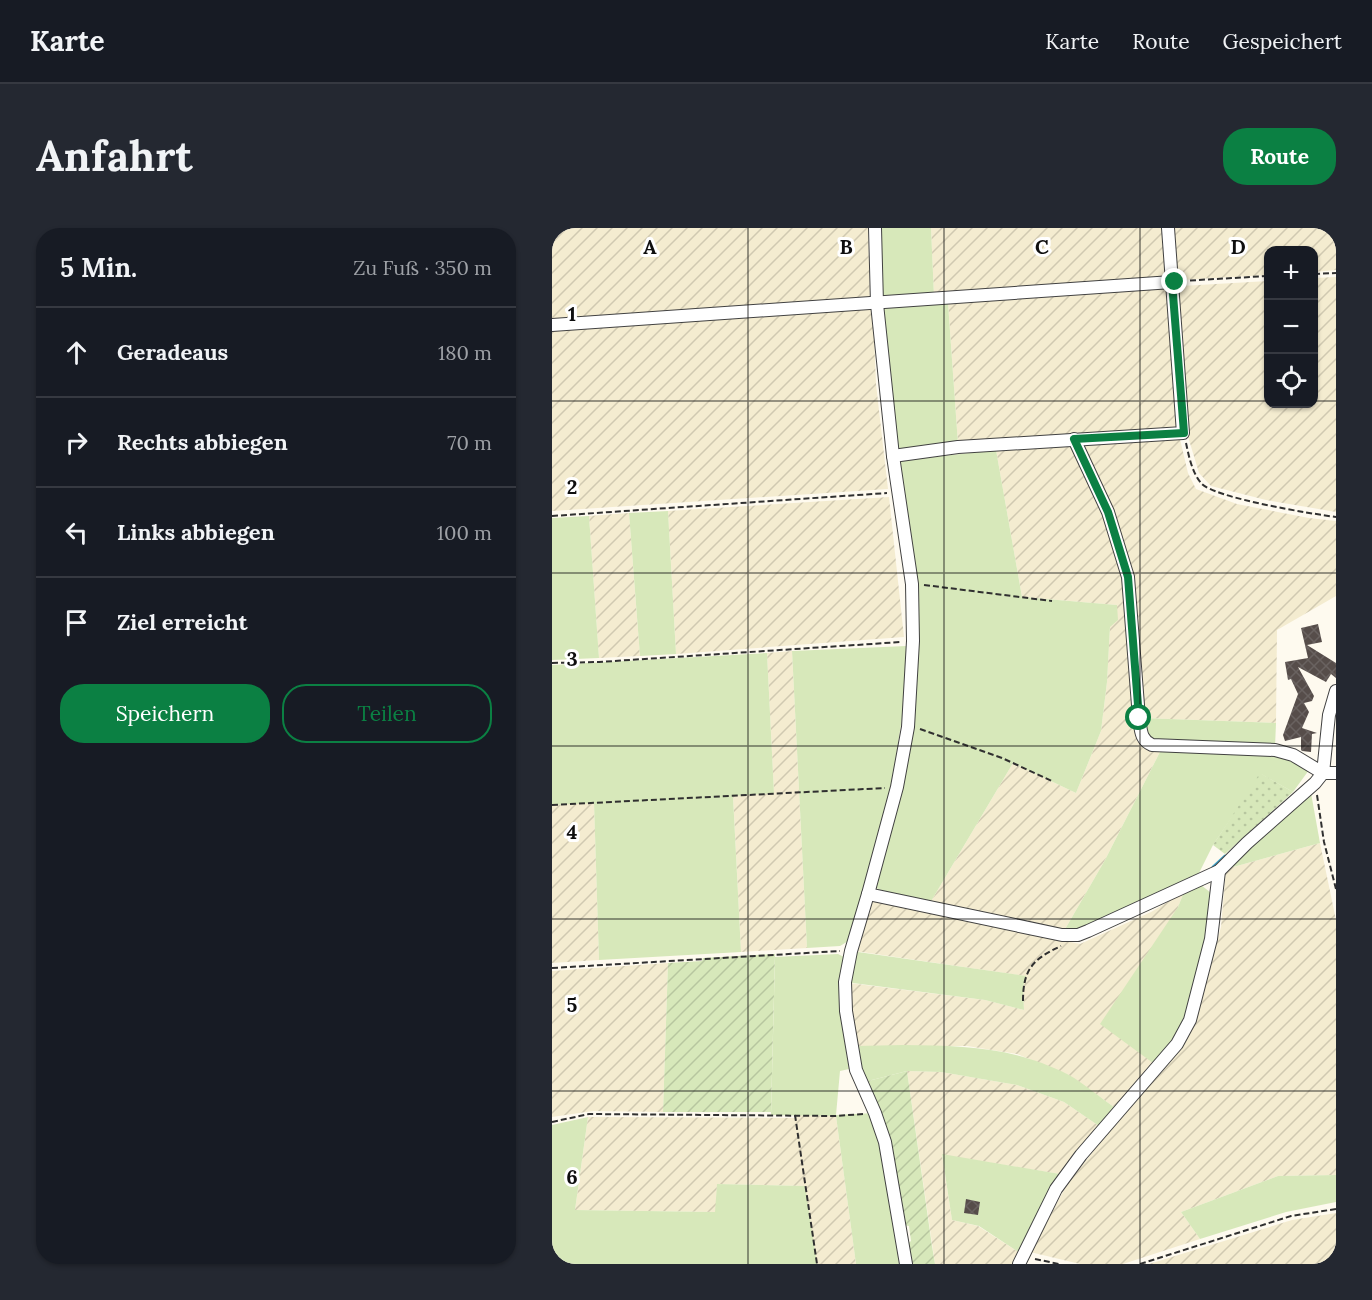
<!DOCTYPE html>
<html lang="de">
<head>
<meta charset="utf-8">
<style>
	:root { --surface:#171b24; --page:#242831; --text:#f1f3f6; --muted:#9ea1a6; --line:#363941; --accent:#0b8043 }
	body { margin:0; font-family:Lora,serif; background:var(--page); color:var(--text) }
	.controls { position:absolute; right:18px; top:18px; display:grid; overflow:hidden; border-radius:12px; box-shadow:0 2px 4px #0004 }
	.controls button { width:54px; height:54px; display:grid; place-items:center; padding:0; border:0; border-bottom:2px solid var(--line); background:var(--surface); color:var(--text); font:30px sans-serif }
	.stop { position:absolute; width:18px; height:18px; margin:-14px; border:4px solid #0b8043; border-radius:50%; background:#fff }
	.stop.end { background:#0b8043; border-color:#fff; box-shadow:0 2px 6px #0008 }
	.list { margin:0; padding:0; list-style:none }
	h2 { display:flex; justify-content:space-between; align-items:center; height:78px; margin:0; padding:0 24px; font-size:26px }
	h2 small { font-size:20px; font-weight:400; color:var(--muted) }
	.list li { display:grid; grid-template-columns:39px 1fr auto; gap:18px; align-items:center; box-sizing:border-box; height:90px; padding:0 24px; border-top:2px solid var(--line) }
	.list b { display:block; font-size:22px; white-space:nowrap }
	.list em { font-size:20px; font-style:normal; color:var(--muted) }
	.actions { display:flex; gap:12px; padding:18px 24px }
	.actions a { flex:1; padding:14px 0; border:2px solid var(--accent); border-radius:24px; text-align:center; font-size:21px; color:var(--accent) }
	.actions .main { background:var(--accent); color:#fff }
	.icon { flex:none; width:33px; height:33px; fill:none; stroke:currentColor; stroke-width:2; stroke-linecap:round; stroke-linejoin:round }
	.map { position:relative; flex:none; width:784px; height:1036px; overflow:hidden; border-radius:24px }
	header { display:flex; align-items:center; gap:36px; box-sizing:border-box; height:84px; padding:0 30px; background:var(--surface); border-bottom:2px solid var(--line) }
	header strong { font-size:28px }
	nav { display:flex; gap:33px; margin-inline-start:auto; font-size:21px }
	.intro { display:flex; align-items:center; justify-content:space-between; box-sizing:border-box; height:144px; padding:0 36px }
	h1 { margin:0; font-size:42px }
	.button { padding:15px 27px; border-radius:24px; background:var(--accent); color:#fff; font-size:21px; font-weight:700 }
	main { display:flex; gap:36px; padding:0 36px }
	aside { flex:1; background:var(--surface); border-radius:24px; box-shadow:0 2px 4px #0004 }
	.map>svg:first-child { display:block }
</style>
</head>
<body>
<header>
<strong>Karte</strong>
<nav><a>Karte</a><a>Route</a><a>Gespeichert</a></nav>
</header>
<div class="intro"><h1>Anfahrt</h1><a class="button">Route</a></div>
<main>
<aside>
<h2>5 Min.<small>Zu Fuß · 350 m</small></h2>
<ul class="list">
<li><svg class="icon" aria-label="ahead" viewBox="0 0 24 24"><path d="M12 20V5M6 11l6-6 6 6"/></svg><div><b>Geradeaus</b></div><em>180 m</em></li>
<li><svg class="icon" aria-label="right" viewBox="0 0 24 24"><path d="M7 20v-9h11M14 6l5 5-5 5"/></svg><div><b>Rechts abbiegen</b></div><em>70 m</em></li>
<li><svg class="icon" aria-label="left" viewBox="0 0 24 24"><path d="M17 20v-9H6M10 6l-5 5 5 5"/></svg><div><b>Links abbiegen</b></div><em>100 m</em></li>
<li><svg class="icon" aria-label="arrive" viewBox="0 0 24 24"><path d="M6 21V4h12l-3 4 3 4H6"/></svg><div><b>Ziel erreicht</b></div></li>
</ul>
<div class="actions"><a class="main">Speichern</a><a>Teilen</a></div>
</aside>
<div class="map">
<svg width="784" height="1036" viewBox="0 0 784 1036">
	<defs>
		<pattern id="farmland-furrows" width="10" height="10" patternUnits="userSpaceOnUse" patternTransform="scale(1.5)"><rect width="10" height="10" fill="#f4ecd0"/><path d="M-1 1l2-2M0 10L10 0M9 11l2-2" fill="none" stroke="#d0c9b1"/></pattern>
		<pattern id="park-dots" width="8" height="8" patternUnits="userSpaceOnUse" patternTransform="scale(1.5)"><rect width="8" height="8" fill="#d7e8ba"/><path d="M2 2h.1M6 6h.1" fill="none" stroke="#b7c69f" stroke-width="1.8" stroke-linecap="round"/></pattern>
		<pattern id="garden-furrows" width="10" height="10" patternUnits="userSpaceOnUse" patternTransform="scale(1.5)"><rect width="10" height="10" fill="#d7e8ba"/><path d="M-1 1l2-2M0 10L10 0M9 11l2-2" fill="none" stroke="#b7c69f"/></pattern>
		<pattern id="building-cross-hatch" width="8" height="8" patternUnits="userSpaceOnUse" patternTransform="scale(1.5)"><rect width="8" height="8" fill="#564d4a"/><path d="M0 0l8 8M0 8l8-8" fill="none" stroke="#696260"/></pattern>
	</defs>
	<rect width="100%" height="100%" fill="#fefaef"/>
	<!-- farmland -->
	<g fill="url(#farmland-furrows)">
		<polygon points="0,0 316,0 318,72 0,93"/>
		<polygon points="379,0 612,0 615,52 382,68"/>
		<polygon points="618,0 784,0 784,42 762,44 762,22 716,22 716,47 628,52 623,49"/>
		<polygon points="784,49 784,284 714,272 659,258 647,245 634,202 625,62 629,58 716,53 716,176 762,176 762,50"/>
		<polygon points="613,60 619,64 628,197 623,203 406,216 396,75"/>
		<polygon points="318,80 321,82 324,156 336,261 0,283 0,100"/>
		<polygon points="628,211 636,245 644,261 685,276 757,290 784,293 784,368 725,402 724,495 590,490 576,332 529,218"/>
		<polygon points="516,218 520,220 551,286 568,332 586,507 610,520 553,632 512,703 378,675 461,535 524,565 549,503 555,454 558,399 565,377 470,369 444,222"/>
		<polygon points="337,269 352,409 124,426 116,283"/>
		<polygon points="77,285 88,428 47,430 37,288"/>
		<polygon points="240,423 255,720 189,724 181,567 222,565 215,425"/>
		<polygon points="42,574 47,732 0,735 0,577"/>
		<polygon points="768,615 784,692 784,947 726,948 629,984 648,1011 571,1036 528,1036 478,1024 516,955 564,895 647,777 669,699 674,641"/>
		<polygon points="632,664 626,679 601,835 562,879 518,848 465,826 415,818 304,818 297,755 433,772 472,782 471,759 473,748 303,723 317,675 323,672 528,716 599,684"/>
		<polygon points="116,735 111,884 41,883 0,889 0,743"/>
		<polygon points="355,843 389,844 465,857 512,874 547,898 522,925 508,946 390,927 400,992 426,998 468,1025 462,1036 383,1036"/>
		<polygon points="243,887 284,888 304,1036 265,1036 252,958 165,956 164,984 23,982 36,889 243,890"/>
		<polygon points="784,985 784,1036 597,1036 740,992"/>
	</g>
	<!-- grass -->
	<g fill="#d7e8ba">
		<polygon points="328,0 379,0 382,68 330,70"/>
		<polygon points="396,75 406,216 346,222 331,80"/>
		<polygon points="444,222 470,369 565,377 566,392 558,399 555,454 549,503 524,565 461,535 378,675 334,665 323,659 344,578 366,397 346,233"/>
		<polygon points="116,283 124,426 88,428 77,285"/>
		<polygon points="37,288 47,430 0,432 0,290"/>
		<polygon points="354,418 353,472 338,565 298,712 288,718 255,720 240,423"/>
		<polygon points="215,425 222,565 181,568 189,724 47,732 42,575 0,577 0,437"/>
		<polygon points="590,490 724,495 723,519 601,511 593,508"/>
		<polygon points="610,520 722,525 741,531 757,542 741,564 709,546 661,617 647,645 528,702 512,703 553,632"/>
		<polygon points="759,565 768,615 674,641"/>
		<path d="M649,657L659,665C654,704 644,778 622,810C616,819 608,827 601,835L548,796L626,679L632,664Z"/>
		<polygon points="299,723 474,748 471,759 472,782 433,772 293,754"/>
		<path d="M286,726L292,729C287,769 290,802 297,841L288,843L284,887L323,885L352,1024L346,1025L347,1036H304L284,888L219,887L223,729Z"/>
		<path d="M351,817C413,818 459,818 517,847C533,856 547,869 562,879L547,898L512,874L465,857L389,844L355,843L316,853L311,845L304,818Z"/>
		<polygon points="36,889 23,982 163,984 165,956 253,958 265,1036 0,1036 0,897"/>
		<polygon points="390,926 508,946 468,1025 427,998 400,992"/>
		<polygon points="784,947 784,974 734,984 648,1011 629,984 726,948"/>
	</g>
	<!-- park -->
	<polygon fill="url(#park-dots)" points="708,545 741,564 673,626 661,617"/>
	<!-- garden -->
	<g fill="url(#garden-furrows)">
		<polygon points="223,726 219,884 111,884 116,735 150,733 151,730"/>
		<polygon points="355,843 380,1018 383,1036 357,1036 354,1017 359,1013 357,998 351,997 341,931 331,888 316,853"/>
	</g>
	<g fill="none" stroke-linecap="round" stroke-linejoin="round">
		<!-- stream -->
		<polyline stroke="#3fa2c9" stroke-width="3" points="661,639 673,628"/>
	</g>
	<!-- building -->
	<g fill="url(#building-cross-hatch)">
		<polygon points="766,396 770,414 755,417 784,435 784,450 779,446 774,454 746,439 762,468 760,473 752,475 757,484 750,500 765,505 760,506 759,524 750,523 749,522 749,509 733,513 731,507 746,466 739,451 736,452 733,434 756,430 749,400"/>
		<polygon points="414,971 428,974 426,987 412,985"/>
	</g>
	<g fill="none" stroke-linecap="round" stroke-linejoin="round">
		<defs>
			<g id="street">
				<polyline points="323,0 325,76 341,228 360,356 361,413 356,499 345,559 316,666 299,723 293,754 294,783 304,842 323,885 333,914 354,1036"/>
				<polyline points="0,97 620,54"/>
				<path d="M522,211L556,284L576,349L587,490C589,501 588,512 600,517L723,522L741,527L771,545H784"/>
				<polyline points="341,228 406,219 631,205 616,0"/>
				<polyline points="316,666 510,707 526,707 536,703 667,643 695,615 763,555 771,545 777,487 784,463"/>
				<polyline points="467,1036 504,961 529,927 625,816 638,792 659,711 667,643"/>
			</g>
		</defs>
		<!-- street casing -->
		<use href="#street" stroke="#414141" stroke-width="14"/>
		<!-- path -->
		<g stroke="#303030" stroke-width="2" stroke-dasharray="6 3" stroke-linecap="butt">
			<polyline points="762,46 784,45"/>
			<polyline points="629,53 716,48"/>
			<path d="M634,215C637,229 640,244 649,255C661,270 761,286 784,289"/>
			<polyline points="0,288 335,265"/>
			<polyline points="372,357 500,373"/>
			<polyline points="0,435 47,434 349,414"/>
			<polyline points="368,501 450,530 500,553"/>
			<polyline points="765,567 772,614 784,661"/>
			<polyline points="0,577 333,560"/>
			<polyline points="0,740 288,723"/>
			<path d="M471,773C471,741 481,731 509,718"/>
			<polyline points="243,887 265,1036"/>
			<polyline points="0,894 37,886 284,888 311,886"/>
			<polyline points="483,1031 507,1036"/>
			<polyline points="588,1036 739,988 784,981"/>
		</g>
		<!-- street -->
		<use href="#street" stroke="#fff" stroke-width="12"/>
	</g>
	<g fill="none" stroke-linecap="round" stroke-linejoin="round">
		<!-- route -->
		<polyline stroke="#0b8043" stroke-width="8" points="587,490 576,349 556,284 522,211 632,205 620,54 623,54"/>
	</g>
	<!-- grid -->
	<path fill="none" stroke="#0e0e0e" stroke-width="1.5" stroke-opacity="0.55" d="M196,0V1036M392,0V1036M588,0V1036M0,173H716M762,173H784M0,345H784M0,518H784M0,691H784M0,863H784"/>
	<g font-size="20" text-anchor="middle" font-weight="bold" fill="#0e0e0e" stroke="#fff" stroke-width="6" stroke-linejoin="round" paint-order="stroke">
		<text x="98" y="26">A</text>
		<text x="294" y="26">B</text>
		<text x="490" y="26">C</text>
		<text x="686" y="26">D</text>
		<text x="20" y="93">1</text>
		<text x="20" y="266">2</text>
		<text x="20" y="438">3</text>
		<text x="20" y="611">4</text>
		<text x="20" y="784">5</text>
		<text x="20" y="956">6</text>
	</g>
</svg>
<div class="controls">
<button>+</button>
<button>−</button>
<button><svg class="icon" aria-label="locate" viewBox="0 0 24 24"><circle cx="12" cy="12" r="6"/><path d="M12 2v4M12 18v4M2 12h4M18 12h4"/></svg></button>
</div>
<div class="stop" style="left:587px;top:490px"></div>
<div class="stop end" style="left:623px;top:54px"></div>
</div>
</main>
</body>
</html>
